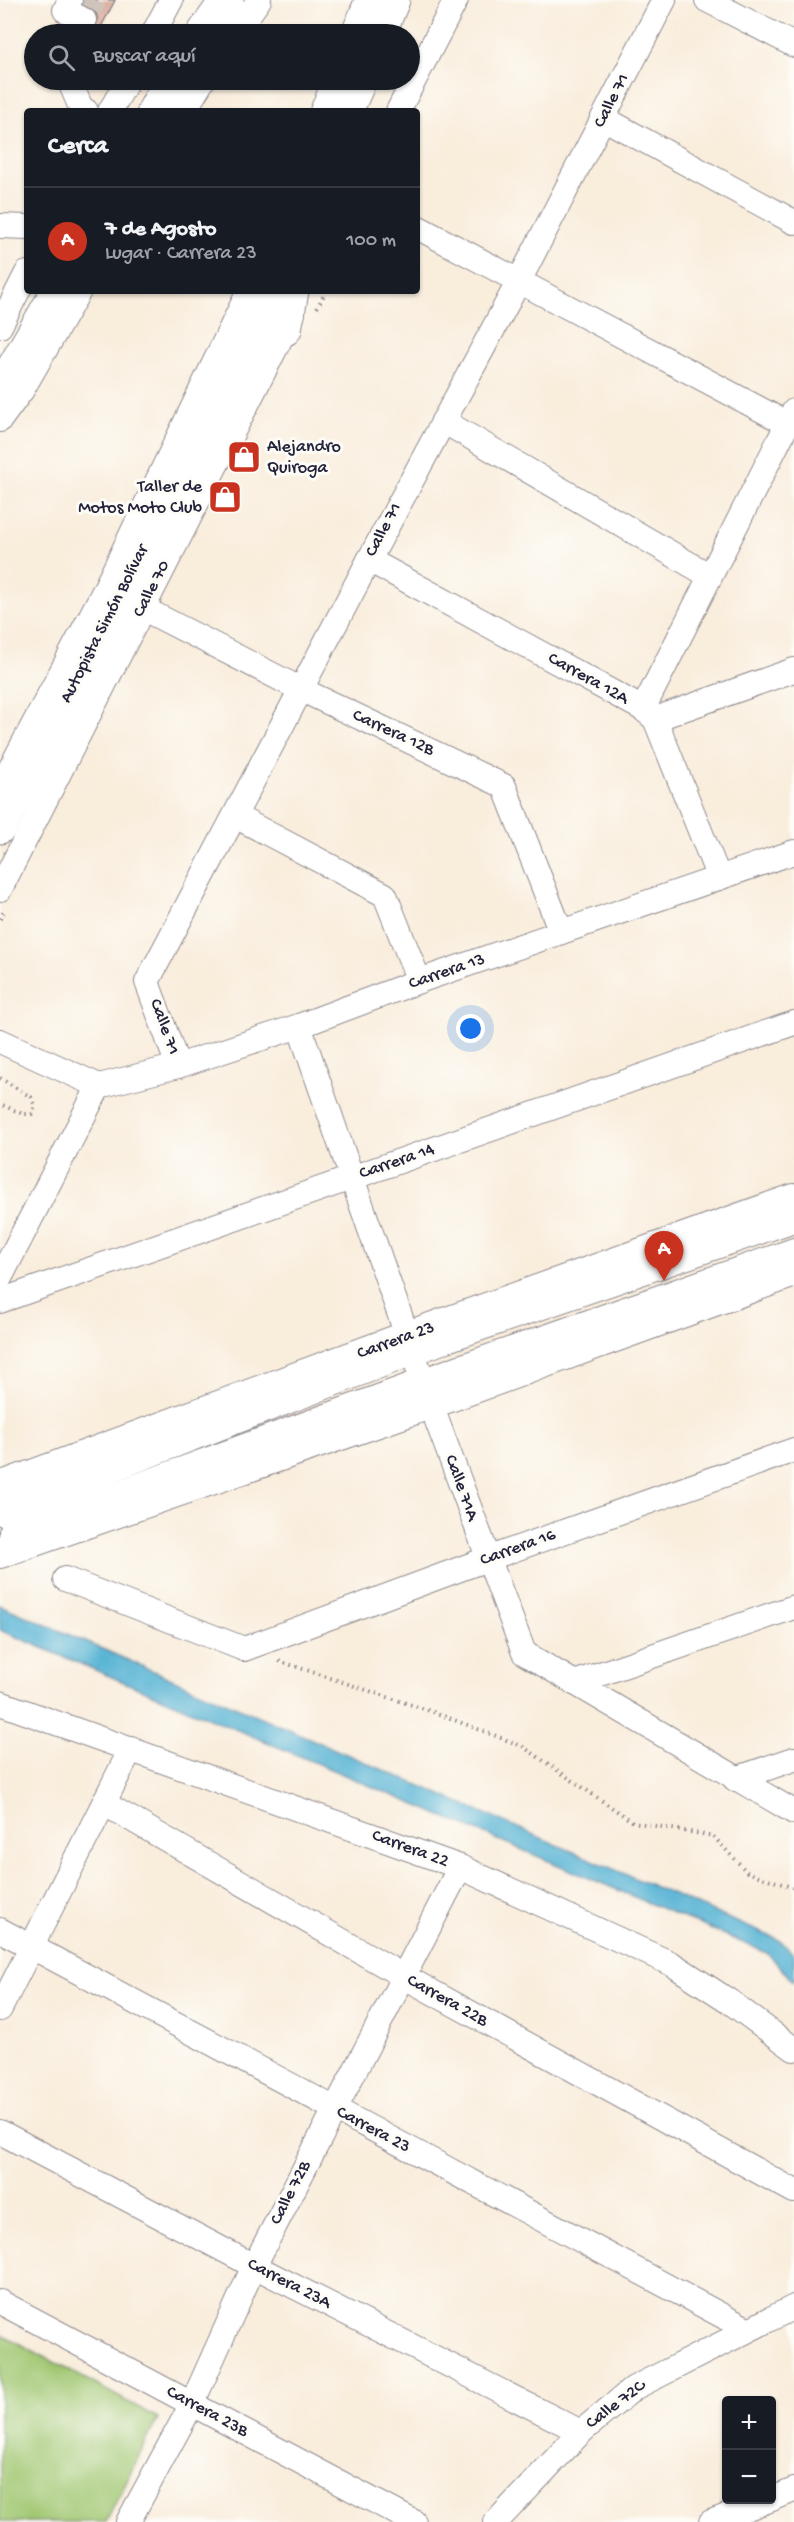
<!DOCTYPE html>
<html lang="es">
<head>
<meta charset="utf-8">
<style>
	:root { --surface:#171b24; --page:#20242c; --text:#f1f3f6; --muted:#9ea1a6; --line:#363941; --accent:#c8321e }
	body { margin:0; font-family:"Gochi Hand",sans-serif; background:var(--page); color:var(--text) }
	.controls { position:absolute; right:18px; bottom:18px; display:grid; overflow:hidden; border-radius:6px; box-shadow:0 2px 4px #0004 }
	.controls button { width:54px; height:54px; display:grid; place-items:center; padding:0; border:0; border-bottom:2px solid var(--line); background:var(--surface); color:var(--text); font:30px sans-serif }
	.you { position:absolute; left:471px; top:1029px; width:21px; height:21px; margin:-15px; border:4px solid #fff; border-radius:50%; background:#1a73e8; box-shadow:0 0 0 9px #1a73e833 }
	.badge { display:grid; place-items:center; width:39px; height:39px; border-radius:50%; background:var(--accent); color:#fff; font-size:20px; font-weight:700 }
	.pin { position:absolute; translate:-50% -50px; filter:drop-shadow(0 2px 3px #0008) }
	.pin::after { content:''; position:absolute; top:32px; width:21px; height:18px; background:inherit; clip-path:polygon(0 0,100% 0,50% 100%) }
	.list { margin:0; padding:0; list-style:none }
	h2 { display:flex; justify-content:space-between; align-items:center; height:78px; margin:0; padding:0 24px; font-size:26px }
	h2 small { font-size:20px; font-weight:400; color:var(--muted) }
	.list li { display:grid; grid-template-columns:39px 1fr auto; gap:18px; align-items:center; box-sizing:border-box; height:108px; padding:0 24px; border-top:2px solid var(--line) }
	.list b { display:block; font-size:22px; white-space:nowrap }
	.list p { margin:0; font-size:20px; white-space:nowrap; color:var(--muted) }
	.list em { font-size:20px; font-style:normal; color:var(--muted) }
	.icon { flex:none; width:33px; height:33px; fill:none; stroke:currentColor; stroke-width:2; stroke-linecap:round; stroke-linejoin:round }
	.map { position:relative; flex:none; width:794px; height:2522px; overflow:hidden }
	.search { position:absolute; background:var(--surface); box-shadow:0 2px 4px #0004; left:24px; top:24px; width:396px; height:66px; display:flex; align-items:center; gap:15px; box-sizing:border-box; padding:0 21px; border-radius:33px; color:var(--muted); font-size:22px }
	.panel { position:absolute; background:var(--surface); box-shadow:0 2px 4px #0004; left:24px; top:108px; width:396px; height:186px; border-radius:6px }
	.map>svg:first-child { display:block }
</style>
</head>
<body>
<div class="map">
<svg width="794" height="2522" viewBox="0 0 794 2522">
	<rect width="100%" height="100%" fill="#fdfcf7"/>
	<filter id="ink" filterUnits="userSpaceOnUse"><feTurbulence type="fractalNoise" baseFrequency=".0167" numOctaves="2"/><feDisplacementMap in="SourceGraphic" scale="12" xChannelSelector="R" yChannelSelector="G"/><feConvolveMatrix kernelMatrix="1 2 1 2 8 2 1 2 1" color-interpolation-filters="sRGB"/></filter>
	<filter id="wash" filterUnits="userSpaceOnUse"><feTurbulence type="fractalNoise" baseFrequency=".008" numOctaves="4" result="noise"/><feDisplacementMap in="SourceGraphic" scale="24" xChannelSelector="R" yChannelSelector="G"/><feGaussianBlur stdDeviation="1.35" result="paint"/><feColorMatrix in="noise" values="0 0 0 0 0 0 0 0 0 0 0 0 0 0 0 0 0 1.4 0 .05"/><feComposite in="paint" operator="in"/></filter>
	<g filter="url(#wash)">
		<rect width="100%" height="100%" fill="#f9eddc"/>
		<!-- green -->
		<polygon fill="#a2c873" stroke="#627557" stroke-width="1.5" points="0,2333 158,2418 106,2522 0,2522"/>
		<!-- water -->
		<polygon fill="#56b3d4" stroke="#3c6a88" stroke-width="1.5" points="0,1605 781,1941 794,1955 794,1982 767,1953 0,1630"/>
		<g id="blocks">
			<!-- building -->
			<polygon fill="#d7a290" points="84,0 115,0 97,34 65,34 68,28 84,34 91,32 96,27 98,20 96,13 83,4"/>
		</g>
	</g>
	<g filter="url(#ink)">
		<use href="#blocks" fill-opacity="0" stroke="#8e888c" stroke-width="1.5"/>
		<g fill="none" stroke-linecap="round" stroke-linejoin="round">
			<!-- minor-tunnel -->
			<g stroke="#cec4bc" stroke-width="24" stroke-dasharray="24 12" stroke-linecap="butt">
				<polyline points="90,9 95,0"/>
				<polyline points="76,34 77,33"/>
			</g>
			<defs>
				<g id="minor">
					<polyline points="70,0 65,10 84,20"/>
					<polyline points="707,0 794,45"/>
					<polyline points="153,34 171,0"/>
					<polyline points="235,34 259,0"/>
					<polyline points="353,34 367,0"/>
					<polyline points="69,80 81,108 86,111"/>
					<polyline points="110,111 128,80"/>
					<polyline points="184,111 203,80"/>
					<polyline points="322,111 335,80"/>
					<polyline points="398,111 456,0"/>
					<polyline points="603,118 794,222"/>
					<polyline points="0,226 27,227"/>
					<polyline points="417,227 788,424"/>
					<polyline points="0,326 27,273"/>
					<polyline points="0,420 22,390 79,291"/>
					<polyline points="443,421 710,576"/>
					<polyline points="369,560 643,709 655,719 719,878"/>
					<polyline points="142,608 300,689 504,786 561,932"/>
					<polyline points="643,709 794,411"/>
					<polyline points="655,719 794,670"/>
					<polyline points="0,788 105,589 249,291"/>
					<polyline points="235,816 385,895 419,981"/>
					<polyline points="0,889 293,314"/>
					<polyline points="299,1026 434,1413 524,1653 794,1812"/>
					<polyline points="0,1041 99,1086"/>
					<polyline points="178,1066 147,982 369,560 519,281 664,0"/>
					<polyline points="99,1086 178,1066 299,1026 419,981 794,852"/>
					<polyline points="0,1278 99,1086"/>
					<polyline points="0,1301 794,1023"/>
					<polyline points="0,1513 447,1340 794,1220"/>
					<polyline points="11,1532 457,1368 794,1250"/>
					<polyline points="65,1579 244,1649 487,1559 794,1450"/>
					<polyline points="574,1683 794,1607"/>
					<polyline points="0,1703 460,1867 672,1964 729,2001 794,2049"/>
					<polyline points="735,1779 794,1759"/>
					<polyline points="105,1804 403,1976 794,2191"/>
					<polyline points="0,1930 747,2329"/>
					<polyline points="0,2009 131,1749"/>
					<polyline points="0,2132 254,2266 581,2432"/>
					<polyline points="0,2302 414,2522"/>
					<polyline points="772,2499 794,2490"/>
					<polyline points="128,2522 192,2404 254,2266 460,1867"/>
					<polyline points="496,2522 581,2432 634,2388 794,2307"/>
					<polyline points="711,2522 769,2500"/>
				</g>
				<g id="major">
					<polyline points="0,1488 408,1337 794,1200"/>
					<polyline points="0,1552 430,1403 794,1271"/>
				</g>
				<g id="highway">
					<polyline points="203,34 227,0"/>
					<polyline points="379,34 393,0"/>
					<polyline points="154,111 171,80"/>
					<polyline points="346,111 360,80"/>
					<polyline points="285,329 292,291"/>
					<polyline points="0,391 58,291"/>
					<polyline points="0,827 262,318 272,291"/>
				</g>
			</defs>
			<!-- minor casing -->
			<use href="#minor" stroke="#8e888c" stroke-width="26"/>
			<!-- major casing -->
			<use href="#major" stroke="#8e888c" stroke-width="34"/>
			<!-- highway casing -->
			<use href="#highway" stroke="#8e888c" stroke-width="35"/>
			<!-- path -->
			<g stroke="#8e888c" stroke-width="4" stroke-dasharray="1.5 4.5" stroke-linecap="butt">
				<polyline points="317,308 326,291"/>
				<polyline points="0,919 5,909"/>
				<polyline points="0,1078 31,1097 35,1106 32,1114 23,1114 0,1104"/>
				<polyline points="279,1661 436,1713 522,1746 633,1822 713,1836 747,1872 794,1888"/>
			</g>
			<!-- minor -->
			<use href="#minor" stroke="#fff" stroke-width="24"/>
			<!-- major -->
			<use href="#major" stroke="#fff" stroke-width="32"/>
			<!-- highway -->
			<use href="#highway" stroke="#fff" stroke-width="33"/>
		</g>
	</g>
	<!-- icons -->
	<defs>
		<symbol id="shop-square" viewBox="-11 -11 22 22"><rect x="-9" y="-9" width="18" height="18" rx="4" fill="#c8321e" stroke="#fdfcf7"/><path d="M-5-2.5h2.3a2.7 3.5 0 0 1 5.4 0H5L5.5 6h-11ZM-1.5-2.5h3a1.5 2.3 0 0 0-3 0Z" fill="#fff"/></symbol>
	</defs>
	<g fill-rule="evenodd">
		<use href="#shop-square" x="225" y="438" width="38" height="38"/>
		<use href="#shop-square" x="206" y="478" width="38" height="38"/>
	</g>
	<g text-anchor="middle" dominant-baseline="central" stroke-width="6" stroke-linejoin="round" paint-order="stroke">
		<!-- street labels -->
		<g font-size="18" fill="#22223b" stroke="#fdfcf7">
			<text transform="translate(612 101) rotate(-63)">Calle 71</text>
			<text transform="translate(384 530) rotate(-62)">Calle 71</text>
			<text transform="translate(152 589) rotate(-63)">Calle 70</text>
			<text transform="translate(105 624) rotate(-63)">Autopista Simón Bolívar</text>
			<text transform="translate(588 679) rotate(29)">Carrera 12A</text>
			<text transform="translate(393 733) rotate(25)">Carrera 12B</text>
			<text transform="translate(447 972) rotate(-19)">Carrera 13</text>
			<text transform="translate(164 1027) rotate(70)">Calle 71</text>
			<text transform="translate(397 1162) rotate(-19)">Carrera 14</text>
			<text transform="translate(396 1341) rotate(-20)">Carrera 23</text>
			<text transform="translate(461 1488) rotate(70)">Calle 71A</text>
			<text transform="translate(518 1548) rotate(-20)">Carrera 16</text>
			<text transform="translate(410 1849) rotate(20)">Carrera 22</text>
			<text transform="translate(447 2001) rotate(29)">Carrera 22B</text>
			<text transform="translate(373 2130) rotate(28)">Carrera 23</text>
			<text transform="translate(291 2193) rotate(-63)">Calle 72B</text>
			<text transform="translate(289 2284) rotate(27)">Carrera 23A</text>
			<text transform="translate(616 2405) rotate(-37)">Calle 72C</text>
			<text transform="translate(207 2412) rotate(28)">Carrera 23B</text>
		</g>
		<!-- poi labels -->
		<g font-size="18" fill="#22223b" stroke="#fdfcf7" text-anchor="start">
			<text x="267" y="447">Alejandro<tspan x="267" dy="21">Quiroga</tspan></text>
			<text x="202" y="487" text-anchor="end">Taller de<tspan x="202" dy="21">Motos Moto Club</tspan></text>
		</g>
	</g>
</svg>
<div class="controls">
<button>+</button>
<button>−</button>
</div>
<div class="you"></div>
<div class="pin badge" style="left:664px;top:1281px">A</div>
<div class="search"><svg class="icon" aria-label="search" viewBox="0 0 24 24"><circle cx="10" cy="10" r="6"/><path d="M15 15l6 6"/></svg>Buscar aquí</div>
<section class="panel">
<h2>Cerca<small></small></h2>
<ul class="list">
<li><span class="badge">A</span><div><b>7 de Agosto</b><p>Lugar · Carrera 23</p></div><em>100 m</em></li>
</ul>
</section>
</div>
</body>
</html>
